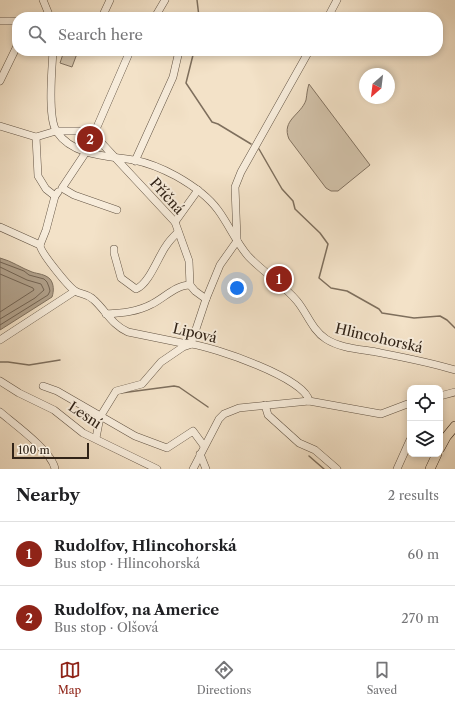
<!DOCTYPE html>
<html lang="en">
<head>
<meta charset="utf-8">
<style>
	:root { --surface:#fff; --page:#f6f6f6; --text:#202124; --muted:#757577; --line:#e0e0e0; --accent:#8f2418 }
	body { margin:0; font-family:"Libre Caslon Text",serif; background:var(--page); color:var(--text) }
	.controls { position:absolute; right:12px; bottom:12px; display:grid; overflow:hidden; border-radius:8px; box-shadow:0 2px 6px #0003 }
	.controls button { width:36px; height:36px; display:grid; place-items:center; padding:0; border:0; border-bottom:1px solid var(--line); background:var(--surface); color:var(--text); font:20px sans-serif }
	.compass { position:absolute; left:359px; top:68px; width:36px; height:36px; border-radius:50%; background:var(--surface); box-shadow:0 2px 6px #0003; rotate:208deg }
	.scale { position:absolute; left:12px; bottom:10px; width:77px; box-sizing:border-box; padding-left:4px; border:2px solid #312317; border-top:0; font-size:11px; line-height:14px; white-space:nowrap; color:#312317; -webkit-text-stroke:3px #f7ecdb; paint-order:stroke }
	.you { position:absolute; left:237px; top:288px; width:14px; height:14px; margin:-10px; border:3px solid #fff; border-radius:50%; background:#1a73e8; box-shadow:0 0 0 6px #1a73e833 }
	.badge { display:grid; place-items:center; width:26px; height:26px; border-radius:50%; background:var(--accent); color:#fff; font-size:13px; font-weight:700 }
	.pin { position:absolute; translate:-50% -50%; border:2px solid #fff; box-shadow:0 1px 4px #0006 }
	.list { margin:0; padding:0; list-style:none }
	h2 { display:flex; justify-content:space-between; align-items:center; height:52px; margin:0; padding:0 16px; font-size:17px }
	h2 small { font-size:13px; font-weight:400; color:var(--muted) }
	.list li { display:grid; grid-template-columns:26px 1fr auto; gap:12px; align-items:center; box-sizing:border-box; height:64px; padding:0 16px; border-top:1px solid var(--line) }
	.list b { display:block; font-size:15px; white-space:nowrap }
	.list p { margin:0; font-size:13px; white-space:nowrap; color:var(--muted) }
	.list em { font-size:13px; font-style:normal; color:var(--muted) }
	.icon { flex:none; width:22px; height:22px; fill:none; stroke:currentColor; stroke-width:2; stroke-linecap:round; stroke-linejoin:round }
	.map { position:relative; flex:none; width:455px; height:469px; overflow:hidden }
	.search { position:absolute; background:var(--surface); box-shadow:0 2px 6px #0003; left:12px; right:12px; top:12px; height:44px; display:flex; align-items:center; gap:10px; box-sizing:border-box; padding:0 14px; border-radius:16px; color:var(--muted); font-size:15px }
	.sheet { height:180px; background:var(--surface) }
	nav { display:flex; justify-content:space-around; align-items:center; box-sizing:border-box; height:56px; border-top:1px solid var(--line); background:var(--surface); font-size:11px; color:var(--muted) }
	nav a { display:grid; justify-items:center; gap:2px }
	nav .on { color:var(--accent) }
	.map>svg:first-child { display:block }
</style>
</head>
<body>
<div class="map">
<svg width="455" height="469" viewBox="0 0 455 469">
	<rect width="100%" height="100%" fill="#f3e2c8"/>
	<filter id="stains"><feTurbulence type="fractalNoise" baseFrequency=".005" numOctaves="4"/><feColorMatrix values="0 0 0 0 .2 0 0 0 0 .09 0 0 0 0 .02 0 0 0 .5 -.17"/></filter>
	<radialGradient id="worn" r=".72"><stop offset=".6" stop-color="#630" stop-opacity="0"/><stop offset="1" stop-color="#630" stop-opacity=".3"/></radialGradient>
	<!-- green -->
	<g fill="#d2c2aa" stroke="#827260">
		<polygon points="64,51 78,51 72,67 60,63"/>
		<path d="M309,84L370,165L338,191H331L326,188L289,139C281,120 301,115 306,100C307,94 307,90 309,84Z"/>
	</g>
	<!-- water -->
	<path fill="#b1a18c" stroke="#7e6f5d" d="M0,258C12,261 21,268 32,272C38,274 45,274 50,279C54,284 54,291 52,297L0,330Z"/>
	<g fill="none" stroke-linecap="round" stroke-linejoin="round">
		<!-- shore -->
		<g stroke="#716252" stroke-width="1">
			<polyline points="0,262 24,271 29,275 44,279 47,282 49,287 50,291 48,295 0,325"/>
			<polyline points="0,267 27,280 41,284 44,290 35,298 0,319"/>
			<polyline points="0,274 33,288 34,290 0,312"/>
		</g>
		<!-- stream -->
		<g stroke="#7e6f5d" stroke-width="1.5">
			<polyline points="197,0 199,17"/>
			<polyline points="194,51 186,83 212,122 218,124 251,144"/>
			<polyline points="259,149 282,189 293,201 295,209 320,233 328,244 319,278 331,288 347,291 379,309 382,313 414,318 440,316 447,320 455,328"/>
			<polyline points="0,362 8,362 29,365 60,360"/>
			<polyline points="121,393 174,386 179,387 208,407"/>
			<polyline points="309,456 324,469"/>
		</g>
		<defs>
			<g id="minor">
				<polyline points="43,0 50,17"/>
				<polyline points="102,17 110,0"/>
				<polyline points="155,17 165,0"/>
				<polyline points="328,17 337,0"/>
				<polyline points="0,21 17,21"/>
				<path d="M53,51C52,69 47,119 57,132C73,156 108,156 134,160C149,163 163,169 176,176C192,185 207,195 218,210C229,225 236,242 248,256C263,272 283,284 297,301C307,313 312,330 326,339C340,348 359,349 376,352C402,357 429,362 455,370"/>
				<polyline points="0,81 17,46"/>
				<polyline points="0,126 36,137 56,131 82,131 95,136 175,222 189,261 190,285 195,291 206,299"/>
				<polyline points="95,136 97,127 130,51"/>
				<polyline points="36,137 38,176 46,189 55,196"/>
				<polyline points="86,152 62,188 74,195 117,210"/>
				<polyline points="135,161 173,77 179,51"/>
				<polyline points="175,222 198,190"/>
				<polyline points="0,227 40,245"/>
				<polyline points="237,239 235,187 241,172 309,51"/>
				<path d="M40,245C40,252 68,286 75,291C82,295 87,293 94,300C106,311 112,325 128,332L182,343C185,344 188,344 191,344C213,347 306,378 309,401"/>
				<polyline points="40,245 46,230 55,196 58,192"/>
				<path d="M114,249V253L121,278L136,289C149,284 158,257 166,246C169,241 174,236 178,232"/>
				<path d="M106,314C122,313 137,312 152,304C164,298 176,285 190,285"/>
				<polyline points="0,340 75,291"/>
				<polyline points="191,344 206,299 220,265 237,241"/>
				<polyline points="0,381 19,393 54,410 83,433 157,469"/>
				<polyline points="43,386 57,391 135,436 167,448 193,431 204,446"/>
				<polyline points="440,396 455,392"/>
				<polyline points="265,405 268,415 299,443 315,450 337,469"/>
				<path d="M0,412C14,424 52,451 55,469"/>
				<polyline points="96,438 100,417 116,391 142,384 161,362 183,347 189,345"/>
				<polyline points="200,454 206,469"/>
				<polyline points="193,469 219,419 224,414 239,408 309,401 381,414 410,403"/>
				<polyline points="397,469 410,440"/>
			</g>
			<g id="major">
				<polyline points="440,448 446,437 455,426"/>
				<polyline points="430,469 437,454"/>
			</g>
		</defs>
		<!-- minor casing -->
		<use href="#minor" stroke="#625343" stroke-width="8"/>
		<!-- major casing -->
		<use href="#major" stroke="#312317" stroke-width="10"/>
		<!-- minor -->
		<use href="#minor" stroke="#f7ecdb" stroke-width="7"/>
		<!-- major -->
		<use href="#major" stroke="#f3e2c8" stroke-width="9"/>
	</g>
	<g text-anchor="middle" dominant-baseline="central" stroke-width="4" stroke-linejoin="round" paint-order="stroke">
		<!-- street labels -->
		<g font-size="14" fill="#312317" stroke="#f7ecdb">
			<text transform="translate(167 196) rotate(48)">Příčná</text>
			<text transform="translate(195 333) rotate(13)">Lipová</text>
			<text transform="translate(379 338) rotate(13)">Hlincohorská</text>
			<text transform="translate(85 415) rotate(33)">Lesní</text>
		</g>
	</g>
	<rect width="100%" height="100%" filter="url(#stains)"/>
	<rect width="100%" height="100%" fill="url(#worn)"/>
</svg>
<div class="controls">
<button><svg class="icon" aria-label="locate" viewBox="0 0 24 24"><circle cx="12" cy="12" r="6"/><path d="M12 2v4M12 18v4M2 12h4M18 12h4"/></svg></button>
<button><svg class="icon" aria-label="layers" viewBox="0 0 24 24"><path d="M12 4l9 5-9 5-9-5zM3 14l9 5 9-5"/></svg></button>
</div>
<svg class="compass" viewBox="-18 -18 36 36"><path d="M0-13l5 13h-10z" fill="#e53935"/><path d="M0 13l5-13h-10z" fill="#757577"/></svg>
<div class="scale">100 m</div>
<div class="you"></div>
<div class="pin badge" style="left:279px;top:279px">1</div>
<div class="pin badge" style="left:90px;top:139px">2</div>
<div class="search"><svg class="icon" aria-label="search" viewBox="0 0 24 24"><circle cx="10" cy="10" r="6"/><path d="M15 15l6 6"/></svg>Search here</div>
</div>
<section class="sheet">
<h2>Nearby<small>2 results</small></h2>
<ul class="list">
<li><span class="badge">1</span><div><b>Rudolfov, Hlincohorská</b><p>Bus stop · Hlincohorská</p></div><em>60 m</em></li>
<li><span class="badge">2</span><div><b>Rudolfov, na Americe</b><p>Bus stop · Olšová</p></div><em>270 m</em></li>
</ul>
</section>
<nav>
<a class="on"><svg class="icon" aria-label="map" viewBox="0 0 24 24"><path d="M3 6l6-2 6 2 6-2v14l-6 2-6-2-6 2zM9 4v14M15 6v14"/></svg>Map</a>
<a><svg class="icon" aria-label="directions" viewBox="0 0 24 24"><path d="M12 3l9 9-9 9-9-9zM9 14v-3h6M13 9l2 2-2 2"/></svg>Directions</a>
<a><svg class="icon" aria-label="saved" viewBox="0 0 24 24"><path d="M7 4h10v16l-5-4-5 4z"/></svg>Saved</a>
</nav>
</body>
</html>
